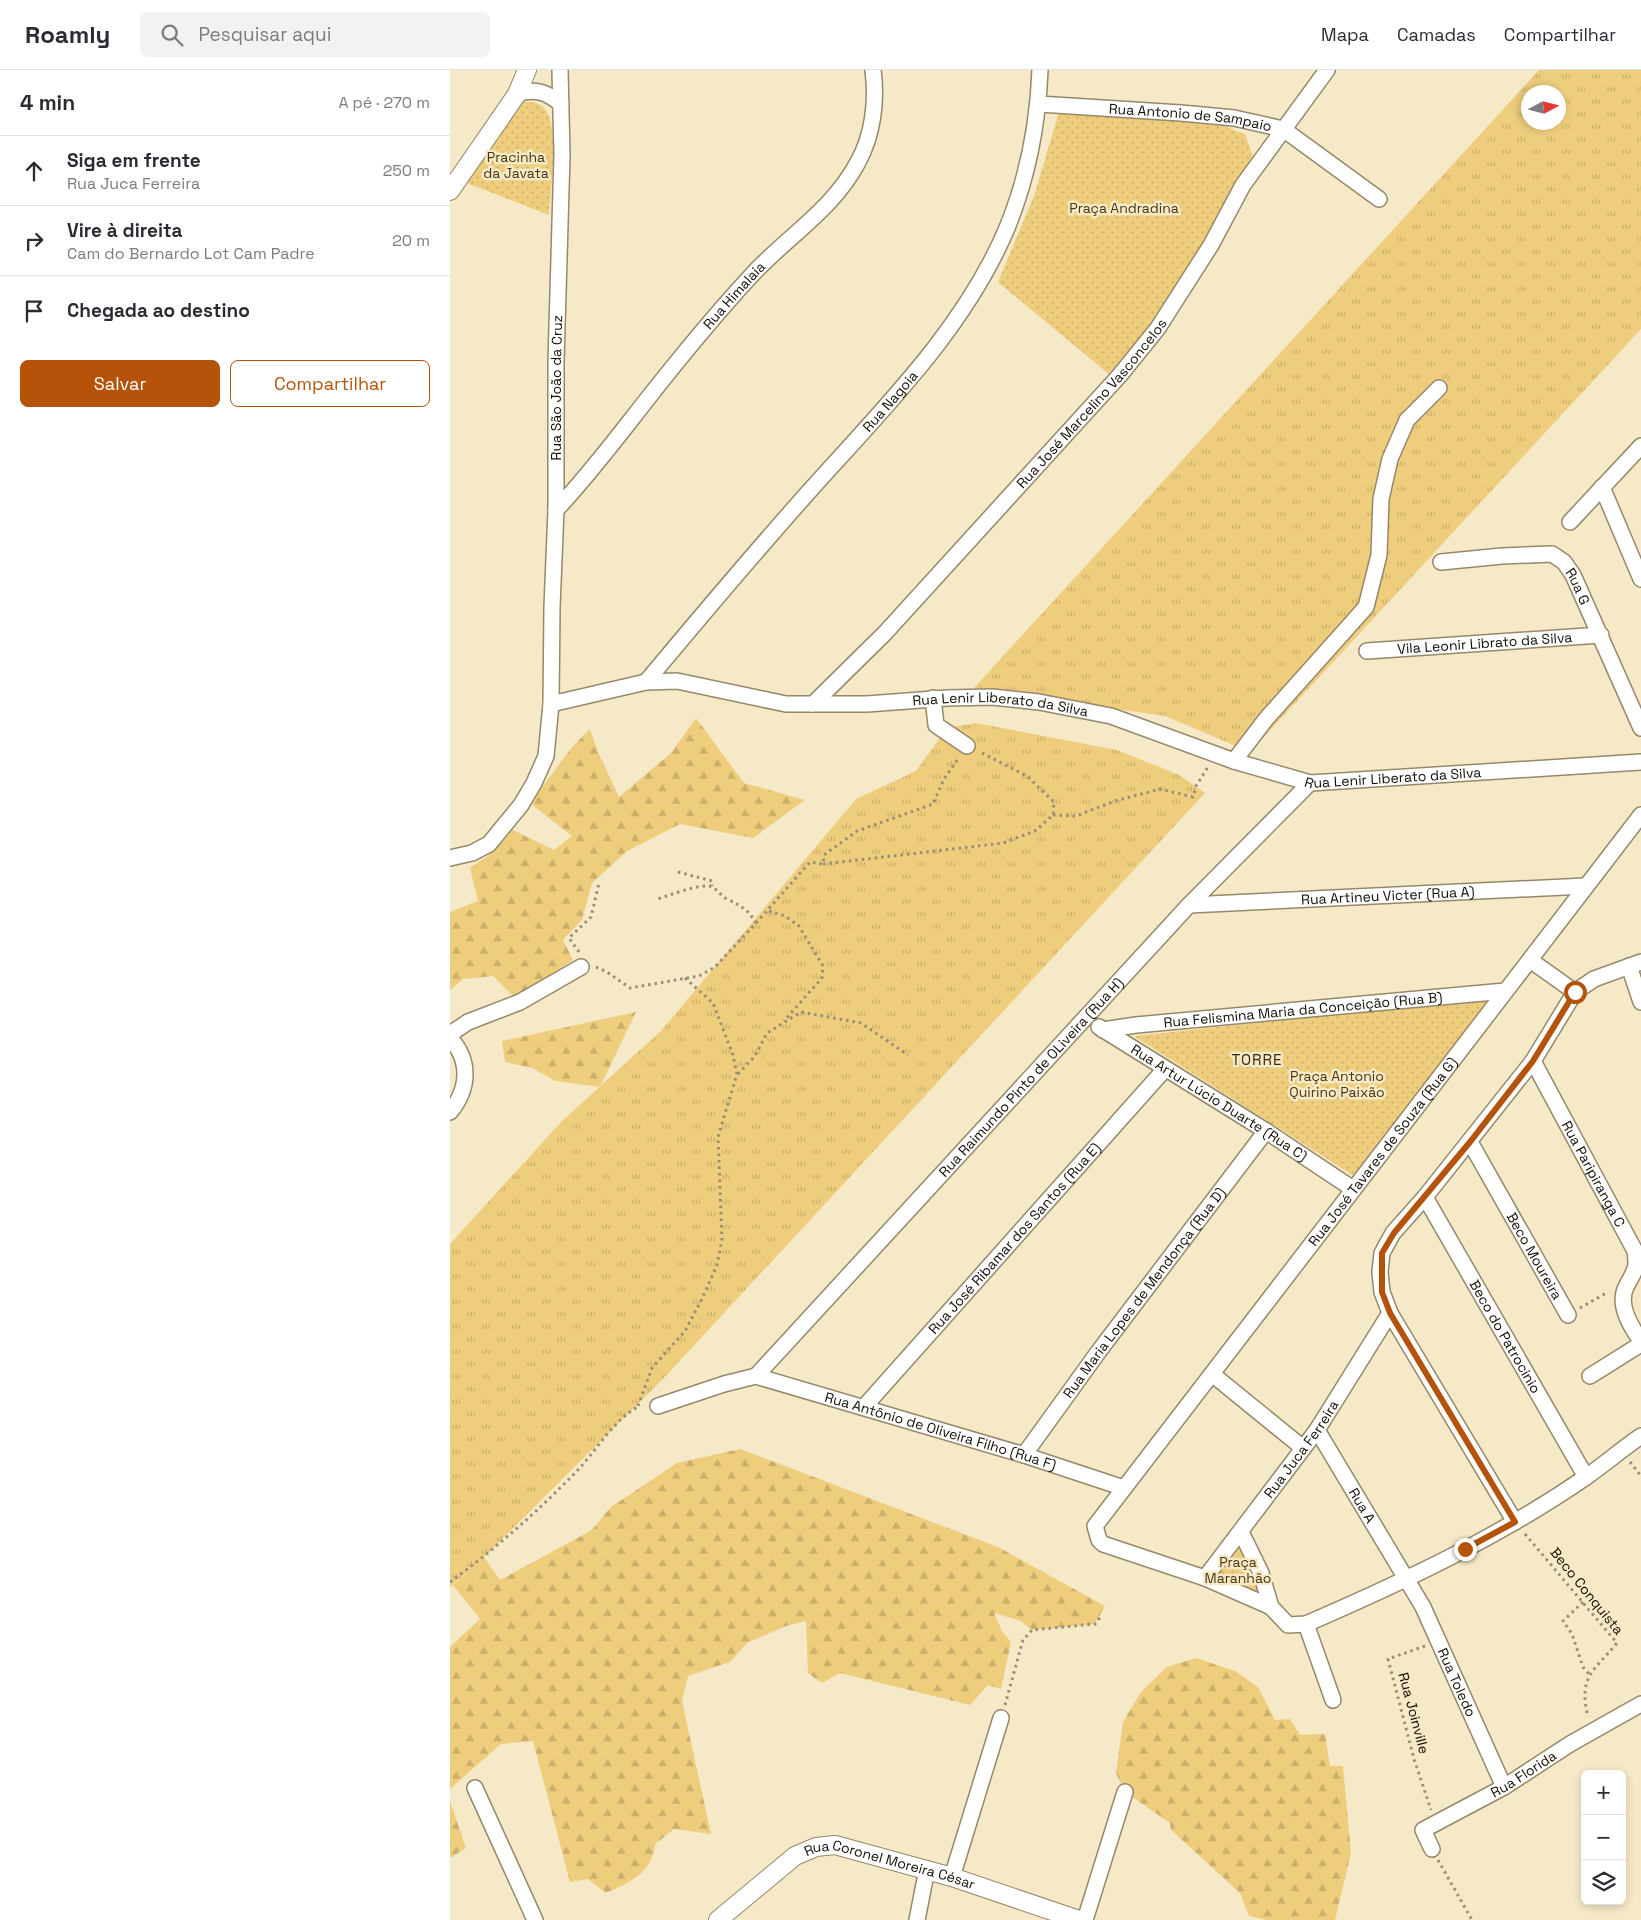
<!DOCTYPE html>
<html lang="pt">
<head>
<meta charset="utf-8">
<style>
	:root { --surface:#fff; --page:#f2f2f3; --text:#2b2b33; --muted:#7c7c81; --line:#e1e1e2; --accent:#b45309 }
	body { margin:0; font-family:"Space Grotesk",sans-serif; background:var(--page); color:var(--text) }
	.controls { position:absolute; right:15px; bottom:15px; display:grid; overflow:hidden; border-radius:8px; box-shadow:0 2px 8px #0003 }
	.controls button { width:45px; height:45px; display:grid; place-items:center; padding:0; border:0; border-bottom:1px solid var(--line); background:var(--surface); color:var(--text); font:25px sans-serif }
	.compass { position:absolute; left:1071px; top:15px; width:45px; height:45px; border-radius:50%; background:var(--surface); box-shadow:0 2px 8px #0003; rotate:83deg }
	.stop { position:absolute; width:15px; height:15px; margin:-11px; border:4px solid #b45309; border-radius:50%; background:#fff }
	.stop.end { background:#b45309; border-color:#fff; box-shadow:0 1px 5px #0008 }
	.list { margin:0; padding:0; list-style:none }
	h2 { display:flex; justify-content:space-between; align-items:center; height:65px; margin:0; padding:0 20px; font-size:21px }
	h2 small { font-size:16px; font-weight:400; color:var(--muted) }
	.list li { display:grid; grid-template-columns:32px 1fr auto; gap:15px; align-items:center; box-sizing:border-box; height:70px; padding:0 20px; border-top:1px solid var(--line) }
	.list b { display:block; font-size:19px; white-space:nowrap }
	.list p { margin:0; font-size:16px; white-space:nowrap; color:var(--muted) }
	.list em { font-size:16px; font-style:normal; color:var(--muted) }
	.actions { display:flex; gap:10px; padding:15px 20px }
	.actions a { flex:1; padding:11px 0; border:1px solid var(--accent); border-radius:8px; text-align:center; font-size:18px; color:var(--accent) }
	.actions .main { background:var(--accent); color:#fff }
	.icon { flex:none; width:28px; height:28px; fill:none; stroke:currentColor; stroke-width:2; stroke-linecap:round; stroke-linejoin:round }
	.map { position:relative; flex:none; width:1191px; height:1850px; overflow:hidden }
	header { display:flex; align-items:center; gap:30px; box-sizing:border-box; height:70px; padding:0 25px; background:var(--surface); border-bottom:1px solid var(--line) }
	header strong { font-size:24px }
	nav { display:flex; gap:28px; margin-inline-start:auto; font-size:18px }
	.search { width:350px; height:45px; background:var(--page); display:flex; align-items:center; gap:12px; box-sizing:border-box; padding:0 18px; border-radius:8px; color:var(--muted); font-size:19px }
	main { display:flex }
	aside { flex:1; background:var(--surface) }
	.map>svg:first-child { display:block }
</style>
</head>
<body>
<header>
<strong>Roamly</strong>
<div class="search"><svg class="icon" aria-label="search" viewBox="0 0 24 24"><circle cx="10" cy="10" r="6"/><path d="M15 15l6 6"/></svg>Pesquisar aqui</div>
<nav><a>Mapa</a><a>Camadas</a><a>Compartilhar</a></nav>
</header>
<main>
<aside>
<h2>4 min<small>A pé · 270 m</small></h2>
<ul class="list">
<li><svg class="icon" aria-label="ahead" viewBox="0 0 24 24"><path d="M12 20V5M6 11l6-6 6 6"/></svg><div><b>Siga em frente</b><p>Rua Juca Ferreira</p></div><em>250 m</em></li>
<li><svg class="icon" aria-label="right" viewBox="0 0 24 24"><path d="M7 20v-9h11M14 6l5 5-5 5"/></svg><div><b>Vire à direita</b><p>Cam do Bernardo Lot Cam Padre</p></div><em>20 m</em></li>
<li><svg class="icon" aria-label="arrive" viewBox="0 0 24 24"><path d="M6 21V4h12l-3 4 3 4H6"/></svg><div><b>Chegada ao destino</b></div></li>
</ul>
<div class="actions"><a class="main">Salvar</a><a>Compartilhar</a></div>
</aside>
<div class="map">
<svg width="1191" height="1850" viewBox="0 0 1191 1850">
	<defs>
		<pattern id="grass-tufts" width="24" height="20" patternUnits="userSpaceOnUse" patternTransform="scale(1.25)"><rect width="24" height="20" fill="#eecd7d"/><path d="M3 7l-1-3M5 7V3M7 7l1-3M15 17l-1-3M17 17v-4M19 17l1-3" fill="none" stroke="#cbaf6a"/></pattern>
		<pattern id="forest-firs" width="22" height="20" patternUnits="userSpaceOnUse" patternTransform="scale(1.25)"><rect width="22" height="20" fill="#eecd7d"/><path d="M5 1l3.5 6h-7zM16 11l3.5 6h-7z" fill="#cbaf6a"/></pattern>
		<pattern id="park-dots" width="8" height="8" patternUnits="userSpaceOnUse" patternTransform="scale(1.25)"><rect width="8" height="8" fill="#eecd7d"/><path d="M2 2h.1M6 6h.1" fill="none" stroke="#cbaf6a" stroke-width="1.8" stroke-linecap="round"/></pattern>
	</defs>
	<rect width="100%" height="100%" fill="#f6e9c8"/>
	<!-- grass -->
	<g fill="url(#grass-tufts)" fill-rule="evenodd">
		<path d="M1089,0H1191V259L800,682L715,646L524,618ZM1078,22H1108V52H1078Z"/>
		<polygon points="526,653 667,680 729,705 755,723 212,1310 34,1487 0,1517 0,1174 111,1052 211,961 406,729 466,701 497,658"/>
	</g>
	<!-- forest -->
	<g fill="url(#forest-firs)">
		<polygon points="246,648 294,713 355,730 303,768 230,754 177,781 142,813 132,850 113,870 123,890 65,928 43,906 13,909 0,920 0,842 28,831 20,798 39,785 61,759 104,780 122,766 80,733 123,676 140,659 148,682 169,727 221,683"/>
		<polygon points="186,942 150,1017 106,1011 82,998 55,992 52,971"/>
		<path d="M290,1379L548,1477L655,1536L645,1554L582,1560L571,1551L544,1543L552,1561L561,1572L551,1619L538,1615L520,1635L390,1603L372,1613L358,1603L356,1551L336,1556L297,1573L280,1592L238,1606L232,1631L261,1764L224,1759L205,1774C202,1803 181,1812 156,1823L138,1809L120,1812L83,1671L51,1674L0,1719V1577L30,1549L3,1515L34,1487L50,1510L142,1460L161,1437L227,1393Z"/>
		<polygon points="746,1588 785,1601 808,1617 825,1650 840,1649 850,1665 875,1664 880,1696 893,1696 901,1783 885,1850 816,1850 799,1846 790,1823 721,1760 720,1753 675,1722 666,1703 673,1652 691,1622 717,1597"/>
		<polygon points="0,1731 16,1778 0,1788"/>
	</g>
	<!-- park -->
	<g fill="url(#park-dots)">
		<path d="M71,32C78,32 87,31 93,37C111,53 100,121 99,145L14,112Z"/>
		<polygon points="610,39 773,56 795,64 802,84 801,96 694,270 661,306 548,212 584,126"/>
		<polygon points="1041,928 904,1106 684,966"/>
		<polygon points="791,1462 821,1537 755,1508"/>
	</g>
	<g fill="none" stroke-linecap="round" stroke-linejoin="round">
		<defs>
			<g id="minor">
				<path d="M67,24C85,18 97,22 111,34"/>
				<path id="s1" d="M589,34L731,43L784,48L833,59L929,129"/>
				<polyline points="1152,417 1191,509"/>
				<path id="s2" d="M106,440C138,406 166,369 195,332C228,290 263,247 300,207C335,168 383,140 408,92C423,65 427,31 423,0"/>
				<polyline points="1120,452 1191,376"/>
				<path id="s3" d="M991,492L1052,486L1102,484L1114,492L1123,505L1191,658"/>
				<path id="s4" d="M917,581L1151,565"/>
				<path id="s5" d="M196,612C251,546 306,481 363,417C434,338 515,258 557,158C577,109 588,53 590,0"/>
				<polyline points="483,628 486,655 517,676"/>
				<path id="s6" d="M101,634L196,612L227,611L336,634H417L497,628L542,627L589,632L661,646L784,691L860,713L1191,692"/>
				<path id="s7" d="M363,634L435,563L670,305L708,258L761,175L793,115L877,0"/>
				<polyline points="784,691 816,649 916,537 929,485 931,429 940,389 957,350 989,318"/>
				<path id="s8" d="M0,788L22,783L39,774L71,735L84,713L96,686L101,634L102,537L106,440V291L112,85L110,0"/>
				<path id="s9" d="M739,835L1135,816"/>
				<polyline points="1080,890 1125,922"/>
				<polyline points="1179,896 1191,932"/>
				<path id="s10" d="M649,957L816,1061L903,1119"/>
				<path id="s11" d="M653,960L686,955L1055,921"/>
				<polyline points="0,964 18,952 70,932 131,897"/>
				<path d="M0,968C21,991 19,1019 0,1042"/>
				<path id="s12" d="M1083,991L1185,1181C1188,1200 1184,1201 1176,1217C1167,1235 1181,1257 1191,1271"/>
				<path id="s13" d="M1020,1072L1118,1245"/>
				<path id="s14" d="M975,1127L1136,1407"/>
				<polyline points="762,1304 853,1378"/>
				<path id="s15" d="M306,1306L739,835L860,713"/>
				<polyline points="1140,1306 1191,1274"/>
				<path id="s16" d="M208,1336L274,1314L306,1306L574,1385L674,1418"/>
				<path id="s17" d="M414,1337L715,999"/>
				<path id="s18" d="M867,1360L973,1537L1054,1717"/>
				<path id="s19" d="M574,1385L649,1281L816,1061"/>
				<polyline points="1065,1452 940,1243 932,1222 930,1202 932,1183 943,1163 975,1127 1083,991 1125,922 1144,909 1191,892"/>
				<path d="M791,1462L811,1503L821,1537L838,1555L856,1554C953,1512 1049,1467 1136,1407C1155,1394 1172,1379 1191,1366"/>
				<path id="s20" d="M755,1508L867,1360L940,1243"/>
				<path id="s21" d="M821,1537L755,1508L653,1474L649,1470L645,1456L1191,745"/>
				<polyline points="856,1554 883,1630"/>
				<polyline points="25,1718 85,1850"/>
				<path id="s22" d="M982,1779L973,1760L1054,1717L1120,1674L1191,1634"/>
				<polyline points="502,1807 551,1648"/>
				<polyline points="467,1850 477,1799"/>
				<polyline points="635,1850 675,1722"/>
			</g>
			<g id="tertiary">
				<polyline points="0,121 67,24 77,0"/>
				<path id="s23" d="M268,1850L345,1786L366,1777L385,1775L502,1807L629,1850"/>
			</g>
		</defs>
		<!-- minor casing -->
		<use href="#minor" stroke="#95896a" stroke-width="18"/>
		<!-- tertiary casing -->
		<use href="#tertiary" stroke="#95896a" stroke-width="20"/>
		<!-- path -->
		<g stroke="#988e77" stroke-width="3" stroke-dasharray="2.5 4" stroke-linecap="butt">
			<polyline points="603,745 626,746 665,731 710,719 743,727 746,716 758,697"/>
			<polyline points="373,794 553,773 585,761 603,745 604,732 577,706 530,682"/>
			<polyline points="228,802 262,811 262,816"/>
			<polyline points="319,841 335,846 349,856 373,896 372,908 334,951"/>
			<polyline points="306,853 360,792 373,794 374,785 407,761 483,734 494,709 508,689"/>
			<polyline points="129,882 119,868 141,847 149,813"/>
			<path d="M146,897L157,902L180,918L249,906L265,897L306,853C298,839 291,836 277,829C271,826 268,820 262,817C253,812 218,826 207,829"/>
			<polyline points="288,1004 305,986 317,963 351,942 411,953 458,985"/>
			<polyline points="1130,1238 1158,1222"/>
			<polyline points="188,1336 202,1298 235,1261 251,1231 267,1195 272,1170 268,1067 287,1004 283,985 263,933 235,908"/>
			<polyline points="1180,1392 1191,1406"/>
			<path d="M1075,1464L1167,1573C1144,1601 1128,1606 1138,1647"/>
			<path d="M0,1512C44,1480 86,1443 124,1404C145,1383 162,1351 189,1336"/>
			<polyline points="1133,1532 1113,1551 1122,1564 1133,1597 1139,1604"/>
			<polyline points="975,1576 938,1589 964,1689 981,1740"/>
			<polyline points="555,1635 573,1570 582,1560 645,1554 652,1545"/>
			<polyline points="988,1790 1022,1850"/>
		</g>
		<!-- minor -->
		<use href="#minor" stroke="#fff" stroke-width="15"/>
		<!-- tertiary -->
		<use href="#tertiary" stroke="#fff" stroke-width="18"/>
	</g>
	<g fill="none" stroke-linecap="round" stroke-linejoin="round">
		<!-- route -->
		<polyline stroke="#b45309" stroke-width="6" points="1015,1479 1065,1452 940,1243 932,1222 932,1183 944,1163 1020,1072 1083,991 1125,922"/>
	</g>
	<g text-anchor="middle" dominant-baseline="central" stroke-width="5" stroke-linejoin="round" paint-order="stroke">
		<!-- street labels -->
		<g font-size="14" fill="#130e04" stroke="#f6e9c8">
			<text stroke="none"><textPath href="#s1" startOffset="152">Rua Antonio de Sampaio</textPath></text>
			<text stroke="none"><textPath href="#s2" startOffset="279">Rua Himalaia</textPath></text>
			<text stroke="none"><textPath href="#s8" startOffset="516">Rua São João da Cruz</textPath></text>
			<text stroke="none"><textPath href="#s5" startOffset="372">Rua Nagoia</textPath></text>
			<text stroke="none"><textPath href="#s7" startOffset="410">Rua José Marcelino Vasconcelos</textPath></text>
			<text stroke="none"><textPath href="#s3" startOffset="154">Rua G</textPath></text>
			<text stroke="none"><textPath href="#s4" startOffset="118">Vila Leonir Librato da Silva</textPath></text>
			<text stroke="none"><textPath href="#s6" startOffset="455">Rua Lenir Liberato da Silva</textPath></text>
			<text stroke="none"><textPath href="#s6" startOffset="860">Rua Lenir Liberato da Silva</textPath></text>
			<text stroke="none"><textPath href="#s9" startOffset="199">Rua Artineu Victer (Rua A)</textPath></text>
			<text stroke="none"><textPath href="#s11" startOffset="201">Rua Felismina Maria da Conceição (Rua B)</textPath></text>
			<text stroke="none"><textPath href="#s15" startOffset="406">Rua Raimundo Pinto de OLiveira (Rua H)</textPath></text>
			<text stroke="none"><textPath href="#s10" startOffset="142">Rua Artur Lúcio Duarte (Rua C)</textPath></text>
			<text stroke="none"><textPath href="#s21" startOffset="672">Rua José Tavares de Souza (Rua G)</textPath></text>
			<text stroke="none"><textPath href="#s12" startOffset="128">Rua Paripiranga C</textPath></text>
			<text stroke="none"><textPath href="#s17" startOffset="226">Rua José Ribamar dos Santos (Rua E)</textPath></text>
			<text stroke="none"><textPath href="#s13" startOffset="131">Beco Moureira</textPath></text>
			<text stroke="none"><textPath href="#s19" startOffset="202">Rua Maria Lopes de Mendonça (Rua D)</textPath></text>
			<text stroke="none"><textPath href="#s14" startOffset="161">Beco do Patrocinio</textPath></text>
			<text stroke="none"><textPath href="#s16" startOffset="295">Rua Antônio de Oliveira Filho (Rua F)</textPath></text>
			<text stroke="none"><textPath href="#s20" startOffset="161">Rua Juca Ferreira</textPath></text>
			<text stroke="none"><textPath href="#s18" startOffset="88">Rua A</textPath></text>
			<text transform="translate(1137 1521) rotate(51)">Beco Conquista</text>
			<text stroke="none"><textPath href="#s18" startOffset="289">Rua Toledo</textPath></text>
			<text transform="translate(964 1643) rotate(75)">Rua Joinville</text>
			<text stroke="none"><textPath href="#s22" startOffset="136">Rua Florida</textPath></text>
			<text stroke="none"><textPath href="#s23" startOffset="199">Rua Coronel Moreira César</textPath></text>
		</g>
		<!-- park labels -->
		<g font-size="14" fill="#47380d" stroke="#f6e9c8">
			<text x="66" y="87">Pracinha<tspan x="66" dy="16">da Javata</tspan></text>
			<text x="674" y="138">Praça Andradina</text>
			<text x="887" y="1006">Praça Antonio<tspan x="887" dy="16">Quirino Paixão</tspan></text>
			<text x="788" y="1492">Praça<tspan x="788" dy="16">Maranhão</tspan></text>
		</g>
		<!-- neighbourhood labels -->
		<g font-size="15" letter-spacing="1" fill="#352a0e" stroke="#f6e9c8">
			<text x="807" y="989">TORRE</text>
		</g>
	</g>
</svg>
<div class="controls">
<button>+</button>
<button>−</button>
<button><svg class="icon" aria-label="layers" viewBox="0 0 24 24"><path d="M12 4l9 5-9 5-9-5zM3 14l9 5 9-5"/></svg></button>
</div>
<svg class="compass" viewBox="-18 -18 36 36"><path d="M0-13l5 13h-10z" fill="#e53935"/><path d="M0 13l5-13h-10z" fill="#7c7c81"/></svg>
<div class="stop" style="left:1125px;top:922px"></div>
<div class="stop end" style="left:1015px;top:1479px"></div>
</div>
</main>
</body>
</html>
